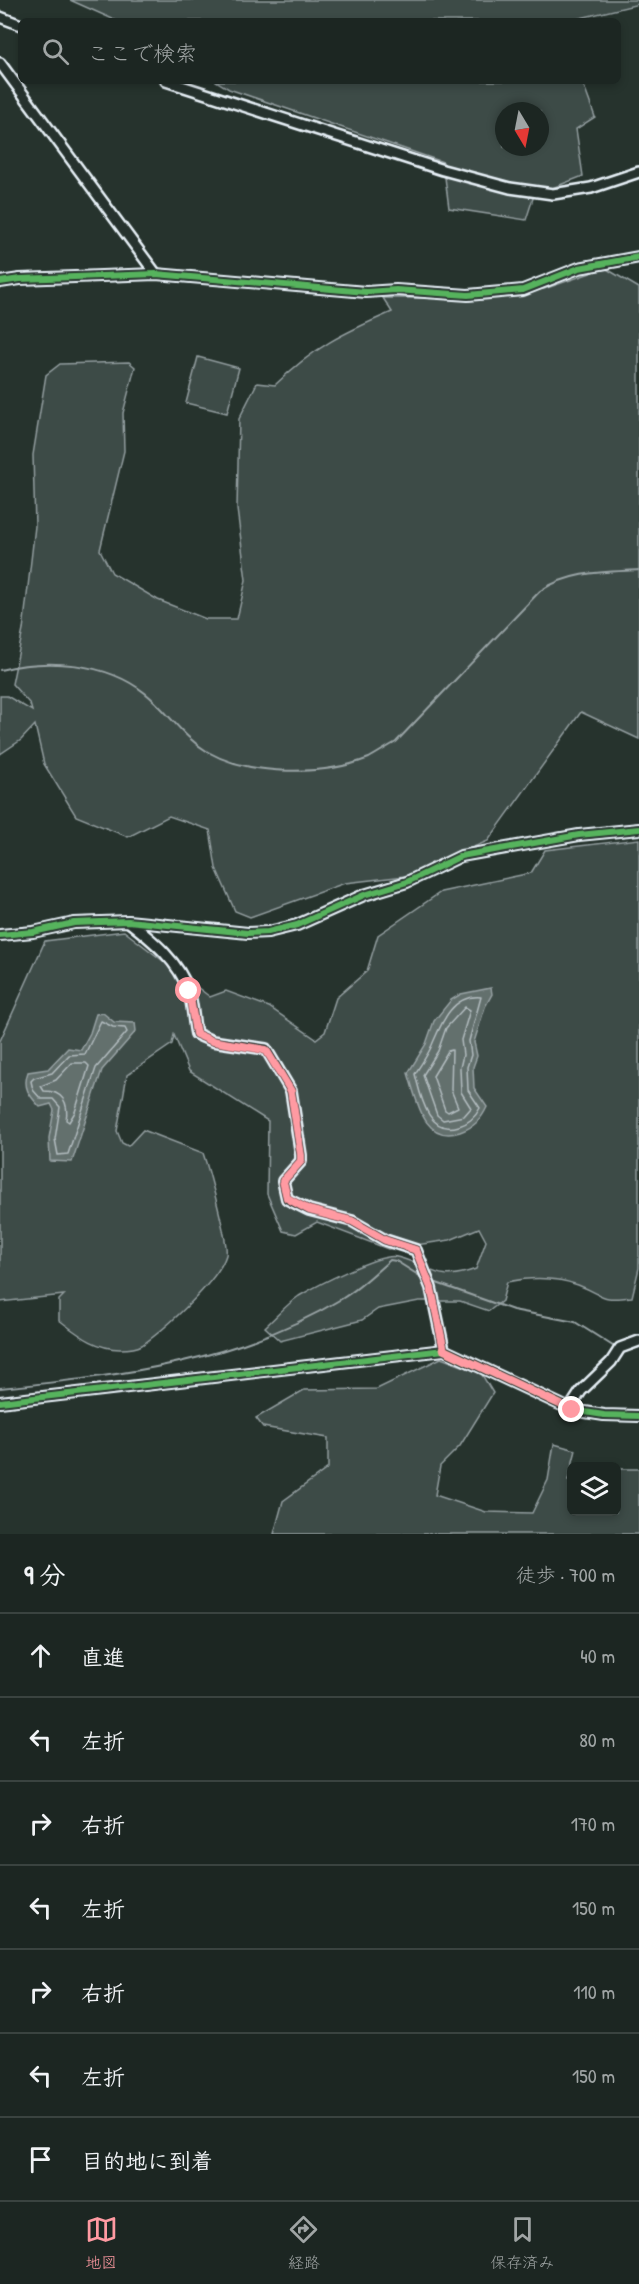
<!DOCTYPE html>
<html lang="ja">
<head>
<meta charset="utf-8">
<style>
	:root { --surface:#1c2622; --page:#29322f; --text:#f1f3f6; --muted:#a0a5a5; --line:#3a4340; --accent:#ff9aa2 }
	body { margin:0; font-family:"Patrick Hand","Klee One",sans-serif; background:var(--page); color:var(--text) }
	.controls { position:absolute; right:18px; bottom:18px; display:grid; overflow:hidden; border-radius:9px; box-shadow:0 3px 9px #0003 }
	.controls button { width:54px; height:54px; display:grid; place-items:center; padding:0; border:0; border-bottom:2px solid var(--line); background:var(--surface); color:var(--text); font:30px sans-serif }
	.compass { position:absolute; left:495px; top:102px; width:54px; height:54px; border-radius:50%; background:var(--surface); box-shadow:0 3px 9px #0003; rotate:170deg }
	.stop { position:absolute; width:18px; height:18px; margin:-14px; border:4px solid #ff9aa2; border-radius:50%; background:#fff }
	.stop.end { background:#ff9aa2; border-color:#fff; box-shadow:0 2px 6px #0008 }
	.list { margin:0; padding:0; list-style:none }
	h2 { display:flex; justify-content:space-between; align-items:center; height:78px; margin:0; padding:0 24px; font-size:26px }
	h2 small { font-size:20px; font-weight:400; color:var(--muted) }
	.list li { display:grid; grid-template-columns:39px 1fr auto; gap:18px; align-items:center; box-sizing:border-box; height:84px; padding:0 24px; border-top:2px solid var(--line) }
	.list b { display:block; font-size:22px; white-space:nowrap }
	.list em { font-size:20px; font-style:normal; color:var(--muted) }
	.icon { flex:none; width:33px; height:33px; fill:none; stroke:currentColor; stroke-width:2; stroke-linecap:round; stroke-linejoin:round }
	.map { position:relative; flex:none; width:639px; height:1534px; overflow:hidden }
	.search { position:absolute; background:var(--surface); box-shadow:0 3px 9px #0003; left:18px; right:18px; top:18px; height:66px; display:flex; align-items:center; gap:15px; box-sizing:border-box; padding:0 21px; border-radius:9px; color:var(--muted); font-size:22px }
	.sheet { height:666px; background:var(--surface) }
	nav { display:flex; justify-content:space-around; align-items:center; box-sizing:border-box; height:84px; border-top:2px solid var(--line); background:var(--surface); font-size:16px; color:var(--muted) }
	nav a { display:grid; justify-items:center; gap:3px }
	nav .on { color:var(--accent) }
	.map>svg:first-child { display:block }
</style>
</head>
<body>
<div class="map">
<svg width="639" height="1534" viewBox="0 0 639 1534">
	<rect width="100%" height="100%" fill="#26332d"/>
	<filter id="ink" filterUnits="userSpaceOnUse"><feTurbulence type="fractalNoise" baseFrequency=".0167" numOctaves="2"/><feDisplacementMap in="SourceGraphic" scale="12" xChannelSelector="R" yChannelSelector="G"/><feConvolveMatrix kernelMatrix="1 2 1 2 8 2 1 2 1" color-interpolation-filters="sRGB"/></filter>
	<g filter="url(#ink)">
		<!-- green -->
		<g fill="#3e4b47" stroke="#939ea0" stroke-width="1.5" fill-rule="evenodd">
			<polygon points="70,0 639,0 639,4 568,21 117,21"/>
			<path d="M216,81H582L595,117L576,129L583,176L534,195L526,220L449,208L443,162L229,89ZM504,111H540V147H504Z"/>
			<path d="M605,268L639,288V739L581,712L488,841L405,876L345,883L250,917L235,911L216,868L210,830L169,816L128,837L76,816L44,764L35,725L21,740L0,754V696H7L32,711L30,704L12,684L23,630L35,526L33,455L46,375L60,364L129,362L135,367L123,413L124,451L100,550L112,573L158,600L206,619H237L246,580L237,509L239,419L257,383L275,385C314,347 343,333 392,312L383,298H464L544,289Z"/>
			<polygon points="198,357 239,368 227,413 186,403"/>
			<path d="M639,839V1268L632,1297C597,1301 607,1296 578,1285C555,1277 531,1277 507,1282L502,1301L489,1311L460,1301H419L378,1309L362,1320L280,1341L265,1327C276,1317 287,1304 299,1296C316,1286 381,1252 397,1257C433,1266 434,1284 476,1269L486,1241L479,1228L450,1240L388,1249L317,1222L296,1234L283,1231L267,1194L268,1121L189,1071L174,1035L172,1044L127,1075L117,1131L122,1143L128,1146L143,1130L203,1153C208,1168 229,1244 226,1255C219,1280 164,1330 142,1345C137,1348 126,1349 120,1349C95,1349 78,1334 59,1320V1300L64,1295L0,1302V1041L45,941L124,931L210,997L226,991L269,1007L316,1039L325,1032L336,998L367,971L378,935L441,892L531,873L545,850Z"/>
			<polygon points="441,1358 481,1373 493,1393 460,1446 440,1466 435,1495 486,1512 532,1513 548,1480 554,1444 576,1450 568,1481 571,1482 572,1512 616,1512 617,1469 639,1469 639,1534 274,1534 283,1501 328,1468 328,1438 263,1427 256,1418 304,1390 377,1389"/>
		</g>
		<!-- water -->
		<g fill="#636f6d" stroke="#98a3a5" stroke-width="1.5">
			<path d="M491,988L492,994L485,1007L474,1042L477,1056L473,1067L474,1088L487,1107C481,1120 474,1127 460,1132C423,1144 417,1100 408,1073L426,1044L434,1021L451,1000L461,994Z"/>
			<path d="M103,1013L114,1022L135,1023L136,1031L102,1070L72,1162L50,1161L49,1138L54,1110L51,1104L40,1107C30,1096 22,1088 28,1072L48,1069L68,1048L81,1050L90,1033L96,1014Z"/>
		</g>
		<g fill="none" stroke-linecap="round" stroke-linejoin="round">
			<!-- shore -->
			<g stroke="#b3bdc0" stroke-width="1.5">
				<path d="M481,997L469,1041L471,1055L467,1067L468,1090L480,1108C475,1118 469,1123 459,1126C428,1136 421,1097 415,1074C421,1064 428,1055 432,1045C441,1024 452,994 481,997Z"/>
				<polygon points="465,1007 470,1010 461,1040 463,1055 460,1068 461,1092 471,1108 464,1116 443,1120 437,1115 423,1075 438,1051 446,1028"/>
				<polygon points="101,1021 113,1027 125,1028 127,1032 96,1068 68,1154 58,1155 55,1139 60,1107 53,1099 41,1099 33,1090 31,1081 34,1078 52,1073 69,1055 85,1054"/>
				<polygon points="452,1050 451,1090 458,1107 448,1112 445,1110 433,1076 448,1051"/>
				<path d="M72,1063H86L89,1066L75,1112L69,1122L66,1120C69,1103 63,1091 44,1091L41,1086L56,1080Z"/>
			</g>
			<!-- stream -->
			<g stroke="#98a3a5" stroke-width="2">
				<path d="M0,670C47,658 106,662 145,693C168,711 182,737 208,752C250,776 324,776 369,758C378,753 387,747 396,742L540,591C570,571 604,572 639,570"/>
				<polyline points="431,1281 513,1310 575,1322 616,1348"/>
				<polyline points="620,1351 622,1353 639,1347"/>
				<path d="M0,1388C120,1376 238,1362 343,1298C360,1288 375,1273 390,1260L396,1261L423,1278"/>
			</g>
			<defs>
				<g id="minor">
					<polyline points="0,17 21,25"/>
					<polyline points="0,63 156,274"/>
					<polyline points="166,81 443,170 510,188 553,194 591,188 639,172"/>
					<polyline points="0,282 20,279 156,274 366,292 396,290 468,295 523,290 579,268 639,257"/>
					<path d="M128,921C152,940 179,961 189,992C193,1005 193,1020 196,1034L212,1041L266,1049L291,1091L301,1155V1161L283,1181L287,1199L309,1210L352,1221L385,1240L416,1250L431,1288L444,1350"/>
					<polyline points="0,935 33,932 74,923 128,921 248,933 268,932 297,925 364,895 407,882 461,856 579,835 639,829"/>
					<polyline points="0,1402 444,1350 572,1410 604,1415 639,1416"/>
					<polyline points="570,1408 581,1391 611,1362 620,1348 639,1341"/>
				</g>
			</defs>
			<!-- minor casing -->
			<use href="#minor" stroke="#e8f1f8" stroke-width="14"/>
			<!-- minor -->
			<use href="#minor" stroke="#26332d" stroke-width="9"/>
			<defs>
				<g id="cycleway">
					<polyline points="0,282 20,279 156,274 366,292 396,290 468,295 523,290 579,268 639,257"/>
					<polyline points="0,935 33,932 74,923 128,921 248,933 268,932 297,925 364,895 407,882 461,856 579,835 639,829"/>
					<polyline points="0,1402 444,1350 572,1410 604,1415 639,1416"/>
				</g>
			</defs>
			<!-- cycleway casing -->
			<use href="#cycleway" stroke="#26332d" stroke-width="10"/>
			<!-- cycleway -->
			<use href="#cycleway" stroke="#56b35d" stroke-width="6"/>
		</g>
	</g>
	<g fill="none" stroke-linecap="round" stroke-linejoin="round" filter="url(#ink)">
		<!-- route -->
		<polyline stroke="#ff9aa2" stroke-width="8" points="189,991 196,1034 212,1041 266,1050 291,1091 301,1155 301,1161 283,1181 287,1198 309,1210 352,1221 385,1240 416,1250 431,1288 444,1350 572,1410"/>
	</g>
</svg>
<div class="controls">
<button><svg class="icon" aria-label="layers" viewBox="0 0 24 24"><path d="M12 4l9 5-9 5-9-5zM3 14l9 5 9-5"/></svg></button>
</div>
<svg class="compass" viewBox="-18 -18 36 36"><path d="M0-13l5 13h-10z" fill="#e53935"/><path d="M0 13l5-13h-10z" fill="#a0a5a5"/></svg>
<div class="stop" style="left:189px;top:991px"></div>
<div class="stop end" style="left:572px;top:1410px"></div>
<div class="search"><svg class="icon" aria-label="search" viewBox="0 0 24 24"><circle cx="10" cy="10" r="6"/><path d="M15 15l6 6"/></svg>ここで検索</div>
</div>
<section class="sheet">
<h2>9 分<small>徒歩 · 700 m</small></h2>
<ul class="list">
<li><svg class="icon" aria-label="ahead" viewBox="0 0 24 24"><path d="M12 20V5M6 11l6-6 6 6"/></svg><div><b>直進</b></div><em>40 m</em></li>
<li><svg class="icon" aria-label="left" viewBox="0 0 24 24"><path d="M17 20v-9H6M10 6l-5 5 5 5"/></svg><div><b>左折</b></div><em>80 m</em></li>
<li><svg class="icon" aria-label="right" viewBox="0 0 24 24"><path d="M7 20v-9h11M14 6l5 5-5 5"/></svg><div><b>右折</b></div><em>170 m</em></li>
<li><svg class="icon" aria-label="left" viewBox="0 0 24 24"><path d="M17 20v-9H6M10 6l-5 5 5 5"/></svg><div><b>左折</b></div><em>150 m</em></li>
<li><svg class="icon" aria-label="right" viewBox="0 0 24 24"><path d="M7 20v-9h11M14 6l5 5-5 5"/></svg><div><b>右折</b></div><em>110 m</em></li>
<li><svg class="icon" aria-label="left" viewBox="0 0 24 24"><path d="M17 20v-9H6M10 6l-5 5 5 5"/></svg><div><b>左折</b></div><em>150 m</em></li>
<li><svg class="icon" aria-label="arrive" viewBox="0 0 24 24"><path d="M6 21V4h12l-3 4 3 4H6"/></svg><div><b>目的地に到着</b></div></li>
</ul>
</section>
<nav>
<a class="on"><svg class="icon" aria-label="map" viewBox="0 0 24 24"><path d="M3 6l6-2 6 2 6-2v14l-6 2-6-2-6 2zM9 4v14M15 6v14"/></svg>地図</a>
<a><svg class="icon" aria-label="directions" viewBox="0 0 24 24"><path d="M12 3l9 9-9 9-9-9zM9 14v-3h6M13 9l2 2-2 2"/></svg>経路</a>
<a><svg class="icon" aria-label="saved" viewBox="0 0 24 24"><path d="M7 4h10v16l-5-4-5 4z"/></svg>保存済み</a>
</nav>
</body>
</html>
